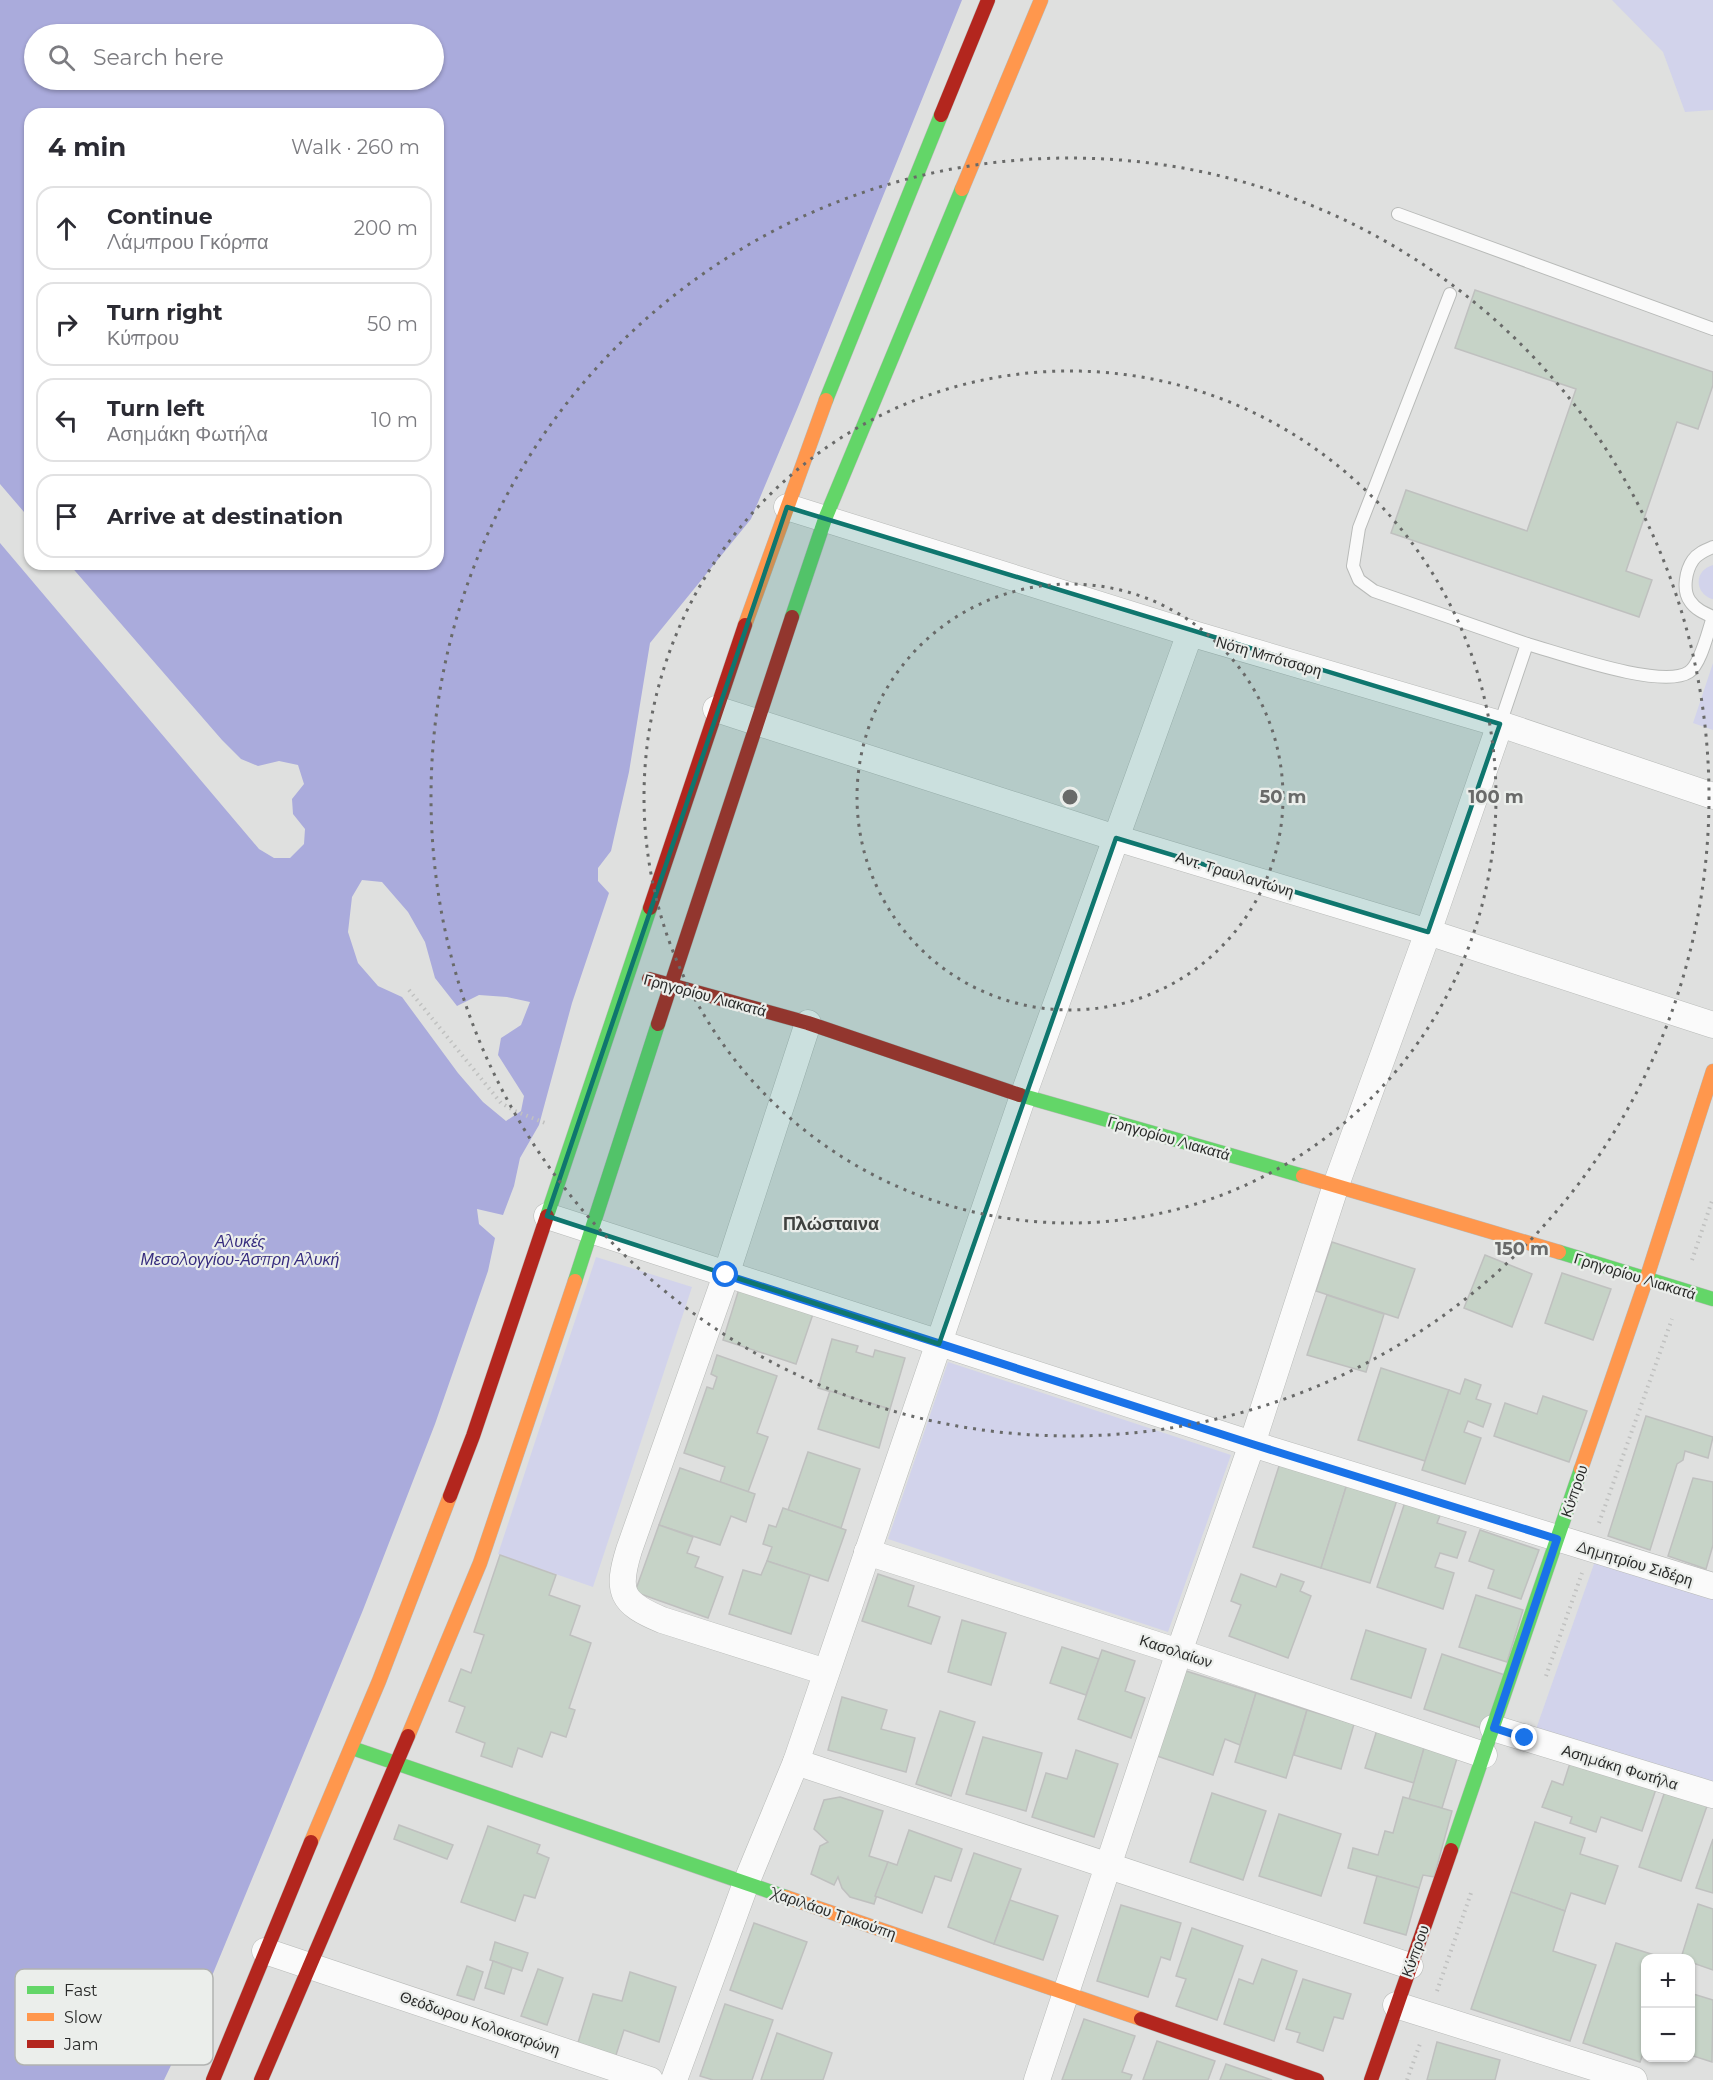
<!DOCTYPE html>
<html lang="en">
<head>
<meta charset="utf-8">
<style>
	:root { --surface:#fff; --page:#f7f7f7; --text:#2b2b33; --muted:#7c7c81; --line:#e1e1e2 }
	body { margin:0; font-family:Montserrat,sans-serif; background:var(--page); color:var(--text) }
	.controls { position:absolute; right:18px; bottom:18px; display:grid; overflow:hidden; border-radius:12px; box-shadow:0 2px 4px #0004 }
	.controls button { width:54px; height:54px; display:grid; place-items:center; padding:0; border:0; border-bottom:2px solid var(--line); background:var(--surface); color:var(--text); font:30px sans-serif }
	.stop { position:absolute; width:18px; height:18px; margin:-14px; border:4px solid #1a73e8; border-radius:50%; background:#fff }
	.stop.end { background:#1a73e8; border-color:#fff; box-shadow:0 2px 6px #0008 }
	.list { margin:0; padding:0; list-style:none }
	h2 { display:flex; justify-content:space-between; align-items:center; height:78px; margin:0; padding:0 24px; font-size:26px }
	h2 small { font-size:20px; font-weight:400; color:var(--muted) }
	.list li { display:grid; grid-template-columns:39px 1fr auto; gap:18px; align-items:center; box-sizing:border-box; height:84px; margin:0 12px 12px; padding:0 12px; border:2px solid var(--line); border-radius:18px }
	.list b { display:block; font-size:22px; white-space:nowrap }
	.list p { margin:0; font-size:20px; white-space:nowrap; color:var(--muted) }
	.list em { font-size:20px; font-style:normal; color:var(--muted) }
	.icon { flex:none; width:33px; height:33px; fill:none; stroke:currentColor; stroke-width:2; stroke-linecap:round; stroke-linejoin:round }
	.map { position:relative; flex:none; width:1713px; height:2080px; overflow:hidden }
	.search { position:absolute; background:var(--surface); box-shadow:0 2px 4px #0004; left:24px; top:24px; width:420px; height:66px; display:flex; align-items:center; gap:15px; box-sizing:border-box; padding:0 21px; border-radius:33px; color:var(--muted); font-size:22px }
	.panel { position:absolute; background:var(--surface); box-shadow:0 2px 4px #0004; left:24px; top:108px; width:420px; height:462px; border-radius:18px }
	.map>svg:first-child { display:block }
</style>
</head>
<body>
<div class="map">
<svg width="1713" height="2080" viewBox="0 0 1713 2080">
	<rect width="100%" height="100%" fill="#dfe0df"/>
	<!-- green -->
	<g fill="#d2d3eb">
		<polygon points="1612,0 1713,0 1713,110 1685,112 1663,52"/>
		<path d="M1713,565V599H1712C1694,593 1694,570 1713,565Z"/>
		<polygon points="1713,663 1713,730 1693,723"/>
		<polygon points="596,1257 692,1287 593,1587 498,1554"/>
		<polygon points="948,1362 1231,1455 1168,1632 888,1539"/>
		<polygon points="1595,1561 1713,1597 1713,1786 1535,1732"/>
	</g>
	<!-- water -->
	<path fill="#aaabdc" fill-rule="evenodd" d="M0,0H962L798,407L751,519L650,643L629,772L618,820L611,851L598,868V881L609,893L572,1003L539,1125L520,1158L514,1186L503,1215L477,1209L479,1224L495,1238L488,1271L435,1424L363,1610L200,2005L164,2080H0V543L259,849L274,858H290L304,844L305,829L293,814L292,799L304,784L298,765L279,761L258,766L241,759L222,740L69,564H438V114H30V519L0,484ZM34,34H434V80H34ZM362,880L382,882L408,912L425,942L435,978L457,1006L479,995L507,997L530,1002L521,1025L501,1038L498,1055L524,1096L521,1111L506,1121L483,1102L458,1073L402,997L378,986L358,963L348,932L352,897Z"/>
	<!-- building -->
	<g fill="#c6d3c7" stroke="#bfc0bf" stroke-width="1.5">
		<polygon points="1475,290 1713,372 1713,385 1698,429 1677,422 1626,571 1652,580 1639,617 1391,533 1406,490 1527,531 1576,389 1455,348"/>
		<polygon points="1332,1242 1415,1269 1398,1318 1316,1291"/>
		<polygon points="1485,1255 1532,1274 1512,1327 1464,1308"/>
		<polygon points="1562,1273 1611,1289 1593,1340 1545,1323"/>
		<polygon points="739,1289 813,1314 796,1364 723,1340"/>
		<polygon points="1327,1295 1384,1314 1366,1372 1307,1355"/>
		<polygon points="832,1339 858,1346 856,1352 873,1357 875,1350 905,1358 890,1409 818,1388"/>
		<polygon points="717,1355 777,1376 757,1433 768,1437 748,1492 720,1482 725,1467 684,1453 707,1387 713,1389 717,1377 711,1374"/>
		<polygon points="1381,1368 1449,1390 1425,1461 1358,1440"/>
		<polygon points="1465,1379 1481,1385 1476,1399 1491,1404 1483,1427 1468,1421 1464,1432 1481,1438 1465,1484 1422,1470 1449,1390 1460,1394"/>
		<polygon points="830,1391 890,1409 879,1448 818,1429"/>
		<polygon points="1543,1396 1587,1411 1569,1462 1494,1436 1505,1403 1537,1414"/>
		<polygon points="1646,1416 1713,1437 1708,1458 1685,1451 1683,1460 1677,1464 1650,1550 1608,1536"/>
		<polygon points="808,1452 860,1469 841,1528 788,1510"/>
		<polygon points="1280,1463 1347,1484 1321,1568 1253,1547"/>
		<polygon points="680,1468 755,1494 746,1522 731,1516 720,1545 659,1525"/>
		<polygon points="1693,1478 1713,1482 1713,1545 1706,1569 1668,1556"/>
		<polygon points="1347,1484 1397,1500 1370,1583 1321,1568"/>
		<polygon points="1405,1502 1441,1513 1437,1523 1466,1532 1457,1558 1440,1553 1435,1567 1454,1573 1443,1609 1377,1587"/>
		<polygon points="783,1508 846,1530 828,1581 767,1561 772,1547 763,1544 769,1525 776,1527"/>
		<polygon points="659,1525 693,1537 687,1553 699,1557 695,1567 723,1577 708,1618 635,1592"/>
		<polygon points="1480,1530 1539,1550 1521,1599 1488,1588 1494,1570 1469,1561"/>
		<polygon points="500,1555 556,1575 549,1595 580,1606 570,1635 591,1643 569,1708 575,1710 566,1737 551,1732 542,1757 518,1748 512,1767 481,1756 485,1743 456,1732 465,1707 449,1701 461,1669 471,1673 484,1635 474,1632"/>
		<polygon points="767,1561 810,1575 791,1634 729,1614 743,1570 761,1575"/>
		<polygon points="878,1574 914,1586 908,1606 940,1617 931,1644 862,1621"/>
		<polygon points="1241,1574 1276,1587 1281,1574 1304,1582 1300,1591 1311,1596 1288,1658 1229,1636 1241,1605 1231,1601"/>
		<polygon points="1476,1595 1523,1610 1507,1662 1459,1647"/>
		<polygon points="962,1620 1006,1633 991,1685 948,1672"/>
		<polygon points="1366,1630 1426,1649 1411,1698 1351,1679"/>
		<polygon points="1062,1647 1099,1659 1086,1695 1050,1683"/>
		<polygon points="1102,1650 1135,1661 1125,1691 1145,1698 1131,1738 1078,1719"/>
		<polygon points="1442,1654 1505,1675 1487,1730 1424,1709"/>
		<polygon points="1186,1671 1256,1693 1240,1745 1225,1739 1213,1775 1157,1756"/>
		<polygon points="1256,1693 1307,1710 1286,1778 1235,1762"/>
		<polygon points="842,1697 887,1710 881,1729 915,1738 906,1772 828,1750"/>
		<polygon points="1307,1710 1354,1724 1341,1769 1294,1755"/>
		<polygon points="940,1711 975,1722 951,1796 916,1784"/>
		<polygon points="1377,1730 1425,1745 1414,1783 1365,1768"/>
		<polygon points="983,1737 1042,1753 1026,1811 966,1794"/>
		<polygon points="1425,1745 1458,1755 1442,1808 1409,1799"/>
		<polygon points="1076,1750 1118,1764 1094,1837 1032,1817 1046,1773 1067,1779"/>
		<polygon points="1571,1760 1656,1789 1642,1831 1601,1817 1596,1832 1570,1823 1572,1817 1542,1807 1552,1781 1563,1785"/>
		<polygon points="1665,1791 1707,1806 1681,1881 1639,1867"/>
		<polygon points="1212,1793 1266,1811 1243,1880 1190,1862"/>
		<polygon points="840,1797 883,1811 869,1856 888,1862 874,1904 850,1897 842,1888 838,1877 834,1885 811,1874 820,1846 828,1842 814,1829 824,1800"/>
		<polygon points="1403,1797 1452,1811 1434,1877 1423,1875 1419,1888 1348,1868 1353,1848 1378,1855 1385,1831 1393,1833"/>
		<polygon points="1279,1814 1341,1834 1321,1896 1259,1876"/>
		<polygon points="1535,1822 1585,1838 1580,1854 1618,1866 1605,1904 1571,1893 1565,1911 1511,1892"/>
		<polygon points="399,1825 453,1845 447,1859 394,1839"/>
		<polygon points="488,1826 540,1845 537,1853 549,1858 535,1898 524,1895 515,1921 461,1902"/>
		<polygon points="909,1830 962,1849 951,1881 935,1876 922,1913 875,1896 888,1862 897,1865"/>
		<polygon points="1713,1839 1713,1893 1696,1888"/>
		<polygon points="974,1853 1021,1869 994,1944 948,1927"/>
		<polygon points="1377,1876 1419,1888 1406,1935 1364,1923"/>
		<polygon points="1511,1892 1565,1911 1553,1951 1596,1965 1570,2041 1471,2009"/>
		<polygon points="1010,1900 1058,1916 1043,1960 994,1944"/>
		<polygon points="1698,1904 1713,1909 1713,1970 1690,1962 1690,1958 1681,1958"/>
		<polygon points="1121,1905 1181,1923 1170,1960 1161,1957 1148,1997 1097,1981"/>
		<polygon points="754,1923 807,1942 782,2009 730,1990"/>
		<polygon points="1192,1928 1243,1946 1217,2020 1176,2006 1186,1979 1176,1976"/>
		<polygon points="495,1942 528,1953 522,1971 490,1960"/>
		<polygon points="1616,1943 1664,1958 1646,1958 1646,2045 1640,2062 1583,2043"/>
		<polygon points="1262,1959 1297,1971 1274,2041 1224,2024 1239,1979 1253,1984"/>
		<polygon points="493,1961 512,1968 504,1994 485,1988"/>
		<polygon points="467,1966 483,1972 474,2000 457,1995"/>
		<polygon points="538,1969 563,1978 547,2025 521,2016"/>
		<polygon points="630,1972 676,1987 659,2042 624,2030 615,2058 577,2046 593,1994 622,2001"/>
		<polygon points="1303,1979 1351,1994 1343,2019 1334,2017 1323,2051 1297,2042 1300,2033 1286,2029"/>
		<polygon points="1690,1993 1713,2000 1712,2062 1690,2055"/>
		<polygon points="725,2004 773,2020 752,2080 713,2080 700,2076"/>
		<polygon points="1084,2019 1135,2036 1122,2072 1132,2075 1130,2080 1062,2080"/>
		<polygon points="777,2033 832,2053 823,2080 761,2080"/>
		<polygon points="1157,2041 1215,2061 1208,2080 1143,2080"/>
		<polygon points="1437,2042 1500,2060 1495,2080 1427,2080"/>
		<polygon points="1226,2064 1272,2080 1220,2080"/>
	</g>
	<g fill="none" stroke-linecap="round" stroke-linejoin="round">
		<defs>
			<g id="lane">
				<polyline points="1398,214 1713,329"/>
				<polyline points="1450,294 1359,528 1353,566 1359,580 1374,591 1527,644 1500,724"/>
				<path d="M1713,617C1704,613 1695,609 1690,601C1682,590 1686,570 1693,560C1698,553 1706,550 1713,547"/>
				<path d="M1527,644C1560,653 1662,690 1689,672C1701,664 1708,631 1713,617"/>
			</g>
			<g id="street">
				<polyline points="787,507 1190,633 1500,724 1713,796"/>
				<polyline points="716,709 1116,838 1428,932 1713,1025"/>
				<path d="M808,1023L726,1275L629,1550C616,1592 621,1603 662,1620L826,1672"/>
				<polyline points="547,1216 1252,1444 1713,1586"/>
				<polyline points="867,1552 1179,1652 1484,1755"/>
				<polyline points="1493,1728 1713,1795"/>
				<polyline points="796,1762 1410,1966"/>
				<polyline points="265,1951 650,2080"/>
				<polyline points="1396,2005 1634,2080"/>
				<polyline points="674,2080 746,1883 796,1762 1023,1096 1190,633"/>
				<polyline points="1037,2080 1179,1652 1252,1444 1336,1185 1428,932 1500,724"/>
			</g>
			<g id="fast">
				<polyline points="826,400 941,115"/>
				<polyline points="792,617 825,519 962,189"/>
				<polyline points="1020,1095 1303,1176"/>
				<polyline points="547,1216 650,908"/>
				<polyline points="1559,1252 1713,1299"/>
				<polyline points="575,1281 658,1024"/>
				<polyline points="352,1748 786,1897"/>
				<polyline points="1451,1850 1581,1469"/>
			</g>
			<g id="slow">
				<polyline points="962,189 1041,0"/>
				<polyline points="745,625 826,400"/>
				<polyline points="1303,1176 1559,1252"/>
				<polyline points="1581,1469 1646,1280 1713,1071"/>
				<polyline points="408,1736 480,1563 575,1281"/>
				<polyline points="311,1842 379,1681 450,1496"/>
				<polyline points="786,1897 1141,2019"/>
			</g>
			<g id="jam">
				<polyline points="941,115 988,0"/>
				<polyline points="650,908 745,625"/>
				<polyline points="649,979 808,1023 1020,1095"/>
				<polyline points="658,1024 792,617"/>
				<polyline points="450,1496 473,1436 547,1216"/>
				<polyline points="1141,2019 1317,2080"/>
				<polyline points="213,2080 311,1842"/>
				<polyline points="261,2080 408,1736"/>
				<polyline points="1371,2080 1451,1850"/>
			</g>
		</defs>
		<!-- lane casing -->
		<use href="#lane" stroke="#b8bab8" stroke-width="14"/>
		<!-- street casing -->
		<use href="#street" stroke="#b8bab8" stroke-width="27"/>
		<!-- fast casing -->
		<use href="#fast" stroke="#b8bab8" stroke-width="15"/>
		<!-- slow casing -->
		<use href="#slow" stroke="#b8bab8" stroke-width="15"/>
		<!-- jam casing -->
		<use href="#jam" stroke="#b8bab8" stroke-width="15"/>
		<!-- path -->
		<g stroke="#c0c1c0" stroke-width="4" stroke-dasharray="1.5 4.5" stroke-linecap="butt">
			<polyline points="409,990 501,1103 515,1111 545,1123"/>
			<polyline points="1692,1260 1713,1198"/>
			<polyline points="1599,1523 1672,1319"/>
			<polyline points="1546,1676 1582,1573"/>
			<polyline points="1437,1991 1471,1893"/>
			<polyline points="1407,2080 1421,2041"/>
		</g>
		<!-- lane -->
		<use href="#lane" stroke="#fafafa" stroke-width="12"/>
		<!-- street -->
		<use href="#street" stroke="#fafafa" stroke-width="26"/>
		<!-- fast -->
		<use href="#fast" stroke="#63d668" stroke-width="14"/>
		<!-- slow -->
		<use href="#slow" stroke="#ff974d" stroke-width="14"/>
		<!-- jam -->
		<use href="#jam" stroke="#b3261e" stroke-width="14"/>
	</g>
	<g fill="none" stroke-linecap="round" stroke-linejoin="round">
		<!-- route -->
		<polyline stroke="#1a73e8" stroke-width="8" points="726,1275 1252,1444 1557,1539 1494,1728 1525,1738"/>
	</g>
	<!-- marked area -->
	<path fill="#0f766e" fill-opacity="0.2" stroke="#0f766e" stroke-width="4.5" stroke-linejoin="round" d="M787,507L1500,724L1428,932L1116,838L939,1344L547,1216Z"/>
	<!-- distance rings -->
	<g fill="none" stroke="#696a69" stroke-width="3" stroke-dasharray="3 6">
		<circle cx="1070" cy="797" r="213"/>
		<circle cx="1070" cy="797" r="426"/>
		<circle cx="1070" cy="797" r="639"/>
	</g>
	<g text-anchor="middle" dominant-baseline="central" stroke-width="4.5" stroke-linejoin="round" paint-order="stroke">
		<!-- street labels -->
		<g font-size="15" fill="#292a29" stroke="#ebeeeb">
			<text transform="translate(1269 656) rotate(16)">Νότη Μπότσαρη</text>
			<text transform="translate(1235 874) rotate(17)">Αντ. Τραυλαντώνη</text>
			<text transform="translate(705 995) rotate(15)">Γρηγορίου Λιακατά</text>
			<text transform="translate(1169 1138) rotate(16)">Γρηγορίου Λιακατά</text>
			<text transform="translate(1635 1276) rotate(17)">Γρηγορίου Λιακατά</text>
			<text transform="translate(1574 1491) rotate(-71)">Κύπρου</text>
			<text transform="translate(1635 1563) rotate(17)">Δημητρίου Σιδέρη</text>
			<text transform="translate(1176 1651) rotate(18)">Κασολαίων</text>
			<text transform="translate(1620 1767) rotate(17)">Ασημάκη Φωτήλα</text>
			<text transform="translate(834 1913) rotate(19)">Χαριλάου Τρικούπη</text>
			<text transform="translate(1415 1951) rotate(-70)">Κύπρου</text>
			<text transform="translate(480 2023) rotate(19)">Θεόδωρου Κολοκοτρώνη</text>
		</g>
		<!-- water labels -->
		<g font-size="16" font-style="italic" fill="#362c7e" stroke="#ebeeeb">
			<text x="240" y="1241">Αλυκές<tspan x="240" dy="18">Μεσολογγίου-Άσπρη Αλυκή</tspan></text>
		</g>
		<!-- quarter labels -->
		<g font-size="18" font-weight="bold" fill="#3f413f" stroke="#ebeeeb">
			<text x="831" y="1224">Πλώσταινα</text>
		</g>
	</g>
	<!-- legend -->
	<rect x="15" y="1969" width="198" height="96" rx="9" fill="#ebeeeb" stroke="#b1b3b1" stroke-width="1.5"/>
	<rect x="27" y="1986" width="27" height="8" fill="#63d668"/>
	<rect x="27" y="2013" width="27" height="8" fill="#ff974d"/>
	<rect x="27" y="2040" width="27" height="8" fill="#b3261e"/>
	<g font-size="16" fill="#292a29">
		<text x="64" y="1996">Fast</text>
		<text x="64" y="2023">Slow</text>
		<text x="64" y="2050">Jam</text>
	</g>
	<circle cx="1070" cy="797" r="9" fill="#696a69" stroke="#ebeeeb" stroke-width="3"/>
	<g font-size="18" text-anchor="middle" font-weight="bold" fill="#696a69" stroke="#ebeeeb" stroke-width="4.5" stroke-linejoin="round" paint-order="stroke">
		<text x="1283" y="803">50 m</text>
		<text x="1496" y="803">100 m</text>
		<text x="1522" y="1255">150 m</text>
	</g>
</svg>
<div class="controls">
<button>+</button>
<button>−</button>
</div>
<div class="stop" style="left:726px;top:1275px"></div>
<div class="stop end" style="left:1525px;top:1738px"></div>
<div class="search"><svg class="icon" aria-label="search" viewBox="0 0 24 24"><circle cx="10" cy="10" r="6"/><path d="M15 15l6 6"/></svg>Search here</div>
<section class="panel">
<h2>4 min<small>Walk · 260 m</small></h2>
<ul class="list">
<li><svg class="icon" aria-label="ahead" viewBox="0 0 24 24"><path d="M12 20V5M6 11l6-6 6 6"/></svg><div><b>Continue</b><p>Λάμπρου Γκόρπα</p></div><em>200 m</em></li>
<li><svg class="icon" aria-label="right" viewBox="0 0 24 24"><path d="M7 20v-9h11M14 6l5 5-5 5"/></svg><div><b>Turn right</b><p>Κύπρου</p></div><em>50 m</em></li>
<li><svg class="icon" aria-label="left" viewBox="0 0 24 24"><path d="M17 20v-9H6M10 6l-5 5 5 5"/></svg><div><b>Turn left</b><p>Ασημάκη Φωτήλα</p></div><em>10 m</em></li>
<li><svg class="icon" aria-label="arrive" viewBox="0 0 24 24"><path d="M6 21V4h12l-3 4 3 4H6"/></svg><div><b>Arrive at destination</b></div></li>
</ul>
</section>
</div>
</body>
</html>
